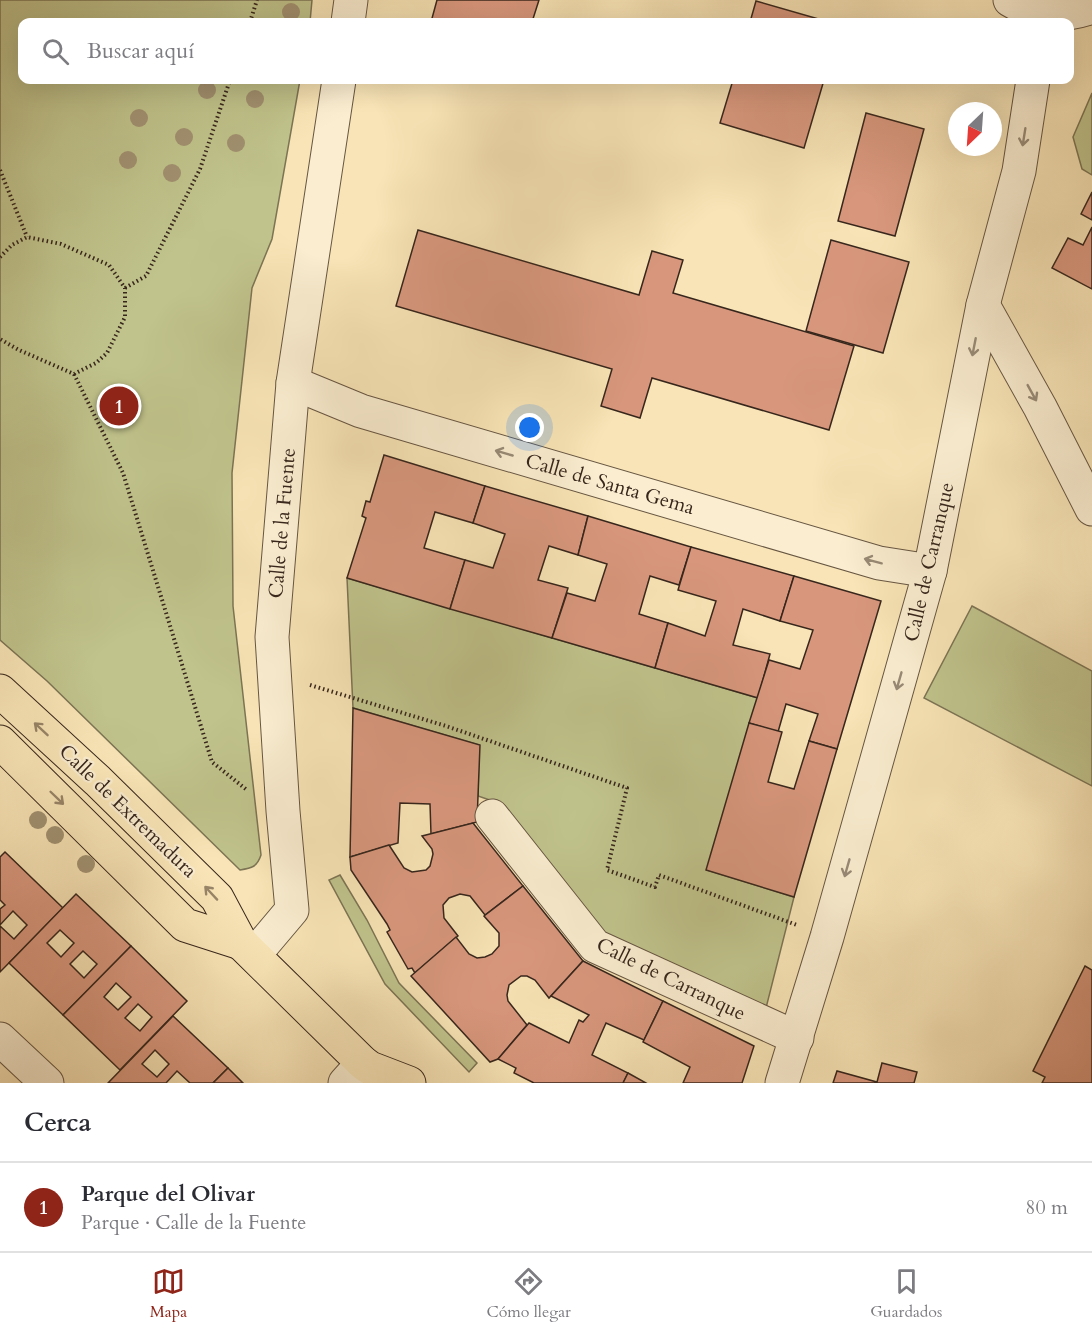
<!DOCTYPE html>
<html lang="es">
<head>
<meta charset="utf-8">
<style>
	:root { --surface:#fff; --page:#f2f2f3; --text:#2b2b33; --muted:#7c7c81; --line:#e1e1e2; --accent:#8f2418 }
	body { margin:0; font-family:Cardo,serif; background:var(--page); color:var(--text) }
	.compass { position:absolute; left:948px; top:102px; width:54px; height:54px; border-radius:50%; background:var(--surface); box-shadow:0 6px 24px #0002; rotate:205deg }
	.you { position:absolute; left:530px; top:428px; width:21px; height:21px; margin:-15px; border:4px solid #fff; border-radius:50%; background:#1a73e8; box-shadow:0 0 0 9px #1a73e833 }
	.badge { display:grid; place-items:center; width:39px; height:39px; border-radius:50%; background:var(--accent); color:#fff; font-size:20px; font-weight:700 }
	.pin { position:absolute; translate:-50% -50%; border:3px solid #fff; box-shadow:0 2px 6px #0006 }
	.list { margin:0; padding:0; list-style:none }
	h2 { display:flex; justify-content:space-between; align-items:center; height:78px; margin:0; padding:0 24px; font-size:26px }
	h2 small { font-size:20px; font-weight:400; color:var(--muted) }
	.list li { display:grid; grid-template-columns:39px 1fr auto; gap:18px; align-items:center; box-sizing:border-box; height:90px; padding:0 24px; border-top:2px solid var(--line) }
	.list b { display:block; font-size:22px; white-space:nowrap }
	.list p { margin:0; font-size:20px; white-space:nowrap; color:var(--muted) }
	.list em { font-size:20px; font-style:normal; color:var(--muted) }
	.icon { flex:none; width:33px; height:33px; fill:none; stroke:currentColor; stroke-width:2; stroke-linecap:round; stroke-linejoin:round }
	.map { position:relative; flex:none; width:1092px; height:1083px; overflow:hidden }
	.search { position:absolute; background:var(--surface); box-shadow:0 6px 24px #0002; left:18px; right:18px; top:18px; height:66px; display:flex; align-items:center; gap:15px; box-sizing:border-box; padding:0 21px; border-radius:12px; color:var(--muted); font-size:22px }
	.sheet { height:168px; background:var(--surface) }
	nav { display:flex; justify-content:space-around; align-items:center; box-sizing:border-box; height:84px; border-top:2px solid var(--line); background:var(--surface); font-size:16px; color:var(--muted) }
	nav a { display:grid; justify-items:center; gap:3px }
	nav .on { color:var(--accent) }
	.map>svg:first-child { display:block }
</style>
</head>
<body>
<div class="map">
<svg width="1092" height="1083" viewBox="0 0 1092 1083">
	<rect width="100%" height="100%" fill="#f8e4b6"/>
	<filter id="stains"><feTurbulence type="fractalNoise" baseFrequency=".00333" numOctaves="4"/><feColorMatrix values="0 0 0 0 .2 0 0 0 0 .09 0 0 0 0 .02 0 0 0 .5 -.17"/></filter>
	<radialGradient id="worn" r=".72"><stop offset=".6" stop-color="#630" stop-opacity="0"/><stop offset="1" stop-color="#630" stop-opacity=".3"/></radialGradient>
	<!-- green -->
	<g fill="#c0c38c" stroke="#7c7454" stroke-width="1.5">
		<path d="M0,0H312L310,22H22V80H300L272,239L252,288L232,473L233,606L261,855C257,867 252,868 240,870L47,681L0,640Z"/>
		<polygon points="1092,93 1092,175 1082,169 1073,137"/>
		<polygon points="347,578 758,698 707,870 794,897 765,1012 604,934 504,805 478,796 479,745 353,708"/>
		<polygon points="972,606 1092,671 1092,786 924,698"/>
		<polygon points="340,875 367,920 399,983 477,1063 469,1072 385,984 329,880"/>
	</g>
	<!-- building -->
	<g fill="#d8977d" stroke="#37261c" stroke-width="1.5" fill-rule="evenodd">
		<polygon points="437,0 539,0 532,22 431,22"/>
		<polygon points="756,1 829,22 750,22"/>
		<polygon points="733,80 824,80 804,148 720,123"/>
		<polygon points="866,113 924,129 895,236 838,221"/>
		<polygon points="1092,192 1092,220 1081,214"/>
		<polygon points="1092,227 1092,289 1052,268 1068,238 1083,245"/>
		<polygon points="418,230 639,295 652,251 683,260 673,293 854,346 829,430 652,378 640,418 601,406 612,369 396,306"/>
		<polygon points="831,240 909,262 883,353 806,331"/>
		<polygon points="384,455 485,486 473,523 435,512 424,548 465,560 450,609 347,578 366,518 362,516 366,501 370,502"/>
		<polygon points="485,486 588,516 578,555 549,546 538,580 568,588 552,638 450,609 465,560 493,568 505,534 473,523"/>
		<polygon points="588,516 691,547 679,585 650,576 639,614 668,623 655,668 552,638 567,593 595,601 607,564 578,555"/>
		<polygon points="691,547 794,576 780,621 743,609 733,645 770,654 758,698 655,668 668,623 705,636 716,601 678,590"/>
		<polygon points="794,576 881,601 837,749 809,741 818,714 786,704 778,732 749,723 769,660 800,669 813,630 780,621"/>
		<polygon points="353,708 480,745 477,822 431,834 430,804 400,803 398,843 350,857"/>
		<polygon points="749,723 782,732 768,782 794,789 809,741 837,749 794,897 706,870"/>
		<polygon points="473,823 523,886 485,915 470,896 460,894 449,898 443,905 444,918 458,936 415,973 412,968 408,969 387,932 390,930 387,924 351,870 350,857 389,845 404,868 412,872 426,870 430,866 433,854 432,849 422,836"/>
		<polygon points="5,852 63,908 0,972 0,926 14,939 27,925 13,911 0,925 0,909 5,905 0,900 0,857"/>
		<polygon points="523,886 583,961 549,998 535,980 527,976 521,976 509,985 507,995 508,1001 527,1025 498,1059 490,1062 411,976 456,937 469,954 477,958 485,957 492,954 499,946 499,933 484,916"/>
		<path d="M76,894L131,946L63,1015L9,963ZM60,930L74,943L61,957L47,943ZM83,951L97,964L84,978L70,964Z"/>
		<path d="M131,946L187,1001L120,1070L63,1015ZM116,983L131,997L118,1010L104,997ZM138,1004L152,1017L140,1031L125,1018Z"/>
		<polygon points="583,961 663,1001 644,1040 606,1023 592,1055 628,1073 623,1083 534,1083 514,1073 516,1068 498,1059 529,1023 569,1043 579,1020 583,1022 589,1015 551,996"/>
		<polygon points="1085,966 1092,970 1092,1083 1042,1083 1045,1077 1033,1071"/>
		<polygon points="663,1001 754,1046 742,1083 683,1083 690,1067 643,1042"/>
		<path d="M173,1016L228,1068L213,1083H190L177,1071L166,1083H108ZM155,1050L169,1064L157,1077L142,1064Z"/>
		<polygon points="882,1063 917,1072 914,1083 833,1083 837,1071 877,1082"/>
		<polygon points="228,1068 243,1083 213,1083"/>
		<polygon points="628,1073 646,1083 623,1083"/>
	</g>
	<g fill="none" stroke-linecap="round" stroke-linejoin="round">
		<defs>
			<g id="minor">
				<path d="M1010,0C1036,16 1064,17 1092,7"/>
				<polyline points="348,22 351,0"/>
				<polyline points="983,305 1040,407 1092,509"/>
				<polyline points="293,383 361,411 879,563 930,571"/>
				<polyline points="492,816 595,946 797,1038"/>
				<polyline points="254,955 292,910 283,811 272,637 293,383 339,80"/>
				<polyline points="0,1039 47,1083"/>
				<polyline points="345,1083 363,1063"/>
				<polyline points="782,1083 827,937 930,571 983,305 1019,171 1033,80"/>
			</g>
			<g id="major">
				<polyline points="0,691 98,781 217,898 241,943 363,1063 370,1068 409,1083"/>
				<polyline points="0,742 185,925 241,943"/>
			</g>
		</defs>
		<!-- minor casing -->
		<use href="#minor" stroke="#675642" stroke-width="35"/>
		<!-- major casing -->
		<use href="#major" stroke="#37261c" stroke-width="35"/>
		<!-- path -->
		<g stroke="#37261c" stroke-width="4" stroke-dasharray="1.5 3" stroke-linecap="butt">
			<polyline points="250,22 257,0"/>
			<polyline points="0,170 27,237"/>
			<polyline points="0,257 12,245 27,237 61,244 109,265 125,288 125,317 107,353 96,363 74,374 19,350 0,339"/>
			<polyline points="125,288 146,276 200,169 230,80"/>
			<polyline points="74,374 123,473 212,762 247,790"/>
			<polyline points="310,685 446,726 627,788 607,870 655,887 659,875 797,925"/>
		</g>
		<!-- minor -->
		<use href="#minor" stroke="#faedd0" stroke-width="33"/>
		<!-- major -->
		<use href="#major" stroke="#f8e4b6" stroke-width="33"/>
	</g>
	<!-- trees -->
	<g fill="#a19171">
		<circle cx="291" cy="12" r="9"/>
		<circle cx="207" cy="90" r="9"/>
		<circle cx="255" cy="99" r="9"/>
		<circle cx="139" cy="118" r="9"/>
		<circle cx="184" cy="137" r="9"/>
		<circle cx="236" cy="143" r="9"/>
		<circle cx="128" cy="160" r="9"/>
		<circle cx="172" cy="173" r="9"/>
		<circle cx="38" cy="820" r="9"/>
		<circle cx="55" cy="835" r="9"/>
		<circle cx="86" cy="864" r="9"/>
	</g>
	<!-- one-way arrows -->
	<defs><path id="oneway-shaft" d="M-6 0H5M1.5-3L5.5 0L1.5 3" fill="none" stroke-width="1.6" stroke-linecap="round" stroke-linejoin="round" transform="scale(1.5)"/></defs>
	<g stroke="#988a76">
		<use href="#oneway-shaft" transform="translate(1024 137) rotate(99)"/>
		<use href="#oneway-shaft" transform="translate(974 347) rotate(101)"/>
		<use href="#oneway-shaft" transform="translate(1032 393) rotate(61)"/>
		<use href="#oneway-shaft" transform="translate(504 453) rotate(-164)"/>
		<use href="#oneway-shaft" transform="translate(873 561) rotate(-165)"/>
		<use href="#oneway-shaft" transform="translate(899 681) rotate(106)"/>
		<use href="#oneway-shaft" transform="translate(847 868) rotate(106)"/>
	</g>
	<g stroke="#988569">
		<use href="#oneway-shaft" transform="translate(41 729) rotate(-137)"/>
		<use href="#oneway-shaft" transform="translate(57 798) rotate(44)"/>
		<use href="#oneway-shaft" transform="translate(211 893) rotate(-133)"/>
	</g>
	<g text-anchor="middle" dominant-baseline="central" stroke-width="4.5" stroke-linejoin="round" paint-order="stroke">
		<!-- street labels -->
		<g font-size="20" fill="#37261c" stroke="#faedd0">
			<text transform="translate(610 484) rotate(16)">Calle de Santa Gema</text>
			<text transform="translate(282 523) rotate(-85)">Calle de la Fuente</text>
			<text transform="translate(929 562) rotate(-77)">Calle de Carranque</text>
			<text transform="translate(128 811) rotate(44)">Calle de Extremadura</text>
			<text transform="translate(671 979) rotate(26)">Calle de Carranque</text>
		</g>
	</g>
	<rect width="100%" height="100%" filter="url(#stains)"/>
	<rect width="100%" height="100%" fill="url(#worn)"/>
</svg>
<svg class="compass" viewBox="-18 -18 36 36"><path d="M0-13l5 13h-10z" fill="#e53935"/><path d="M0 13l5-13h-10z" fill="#7c7c81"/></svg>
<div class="you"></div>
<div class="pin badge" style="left:119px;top:406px">1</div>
<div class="search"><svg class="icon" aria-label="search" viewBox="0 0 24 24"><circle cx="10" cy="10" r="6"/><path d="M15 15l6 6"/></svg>Buscar aquí</div>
</div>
<section class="sheet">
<h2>Cerca<small></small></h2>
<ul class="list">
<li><span class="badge">1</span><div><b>Parque del Olivar</b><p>Parque · Calle de la Fuente</p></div><em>80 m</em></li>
</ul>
</section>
<nav>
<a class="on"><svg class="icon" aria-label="map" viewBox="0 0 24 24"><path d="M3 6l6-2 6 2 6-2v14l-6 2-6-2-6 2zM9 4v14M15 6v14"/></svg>Mapa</a>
<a><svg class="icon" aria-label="directions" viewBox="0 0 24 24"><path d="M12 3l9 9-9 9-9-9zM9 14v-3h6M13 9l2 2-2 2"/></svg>Cómo llegar</a>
<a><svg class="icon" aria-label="saved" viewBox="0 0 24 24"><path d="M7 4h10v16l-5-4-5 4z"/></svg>Guardados</a>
</nav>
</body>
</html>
